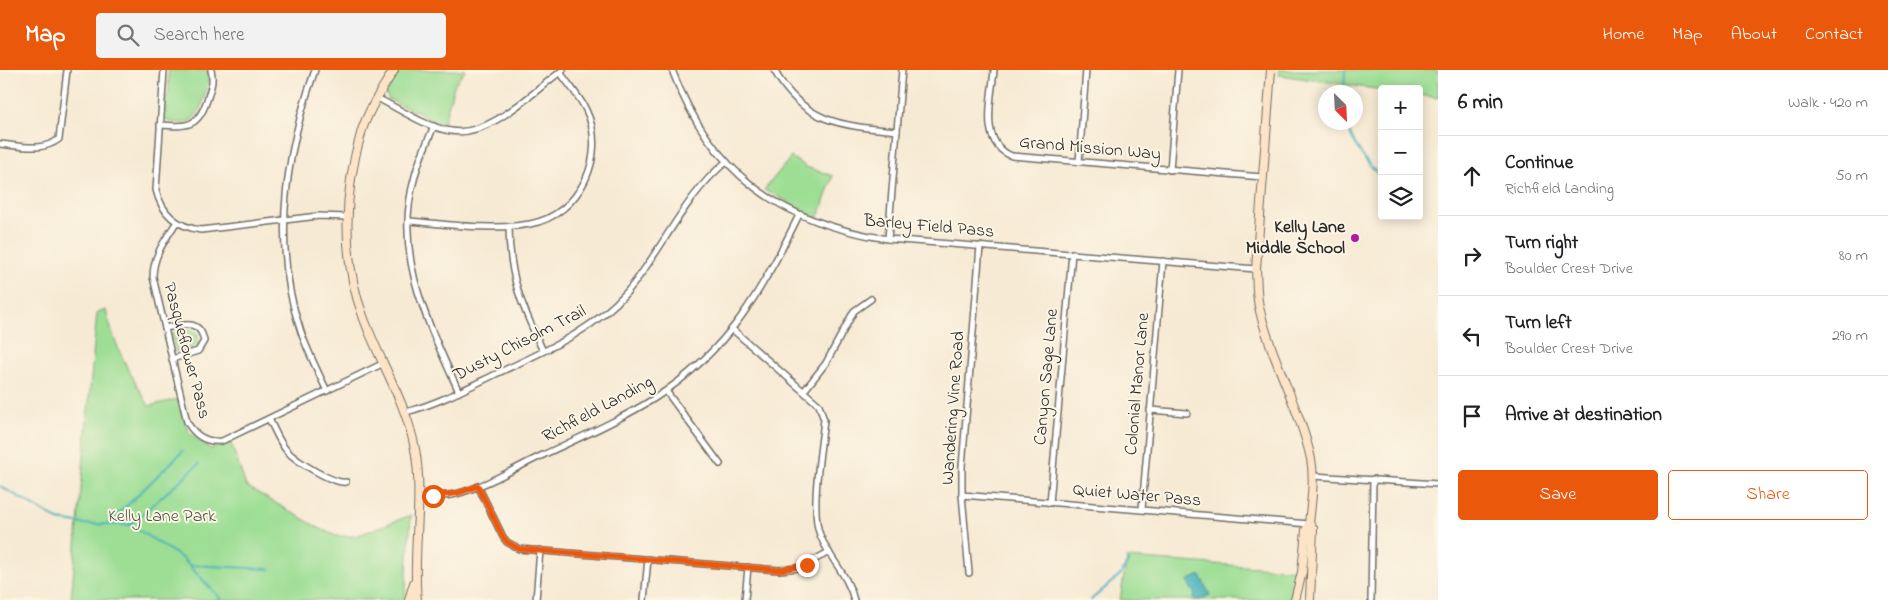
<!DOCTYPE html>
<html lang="en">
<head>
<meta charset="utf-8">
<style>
	:root { --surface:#fff; --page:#f2f2f2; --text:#202124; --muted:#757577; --line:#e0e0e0; --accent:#ea580c }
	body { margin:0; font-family:"Indie Flower",sans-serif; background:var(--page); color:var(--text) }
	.controls { position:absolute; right:15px; top:15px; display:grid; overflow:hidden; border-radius:5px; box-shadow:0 2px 12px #0003 }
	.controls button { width:45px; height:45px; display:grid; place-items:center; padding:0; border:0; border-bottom:1px solid var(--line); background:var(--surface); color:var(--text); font:25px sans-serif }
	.compass { position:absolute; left:1318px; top:15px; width:45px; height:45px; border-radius:50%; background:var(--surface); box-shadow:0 2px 12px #0003; rotate:156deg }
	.stop { position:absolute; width:15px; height:15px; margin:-11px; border:4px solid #ea580c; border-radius:50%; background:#fff }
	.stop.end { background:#ea580c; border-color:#fff; box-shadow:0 1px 5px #0008 }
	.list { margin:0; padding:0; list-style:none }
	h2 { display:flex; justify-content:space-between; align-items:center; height:65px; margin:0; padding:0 20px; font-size:21px }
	h2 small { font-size:16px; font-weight:400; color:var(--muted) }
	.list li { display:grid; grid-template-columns:32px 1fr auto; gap:15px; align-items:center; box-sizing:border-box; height:80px; padding:0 20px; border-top:1px solid var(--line) }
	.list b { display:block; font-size:19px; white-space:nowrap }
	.list p { margin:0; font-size:16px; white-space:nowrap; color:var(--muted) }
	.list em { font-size:16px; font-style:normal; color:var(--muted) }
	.actions { display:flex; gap:10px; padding:15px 20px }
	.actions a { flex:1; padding:11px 0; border:1px solid var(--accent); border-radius:5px; text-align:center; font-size:18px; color:var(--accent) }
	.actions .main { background:var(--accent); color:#fff }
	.icon { flex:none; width:28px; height:28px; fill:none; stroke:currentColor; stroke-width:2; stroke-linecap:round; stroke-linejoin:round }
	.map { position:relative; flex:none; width:1438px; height:530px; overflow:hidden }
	header { display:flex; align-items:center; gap:30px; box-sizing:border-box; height:70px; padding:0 25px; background:var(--accent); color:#fff }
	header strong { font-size:24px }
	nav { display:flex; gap:28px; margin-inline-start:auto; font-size:18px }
	.search { width:350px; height:45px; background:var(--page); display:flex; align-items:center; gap:12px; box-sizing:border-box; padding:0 18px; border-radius:5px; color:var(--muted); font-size:19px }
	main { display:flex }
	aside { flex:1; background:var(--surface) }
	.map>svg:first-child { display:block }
</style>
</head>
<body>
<header>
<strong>Map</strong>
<div class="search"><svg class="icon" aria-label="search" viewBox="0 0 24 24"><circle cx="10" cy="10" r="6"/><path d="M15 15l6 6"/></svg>Search here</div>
<nav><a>Home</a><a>Map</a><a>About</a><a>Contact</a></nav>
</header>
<main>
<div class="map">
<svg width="1438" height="530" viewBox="0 0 1438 530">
	<rect width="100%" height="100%" fill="#fcf5e5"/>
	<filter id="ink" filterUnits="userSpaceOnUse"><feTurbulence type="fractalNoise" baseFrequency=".02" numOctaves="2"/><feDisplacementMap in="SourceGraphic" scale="10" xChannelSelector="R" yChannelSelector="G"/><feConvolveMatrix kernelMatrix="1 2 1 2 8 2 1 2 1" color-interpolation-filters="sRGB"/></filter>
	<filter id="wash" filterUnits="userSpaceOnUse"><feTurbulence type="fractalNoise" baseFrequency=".0096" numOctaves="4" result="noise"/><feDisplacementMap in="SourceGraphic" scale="20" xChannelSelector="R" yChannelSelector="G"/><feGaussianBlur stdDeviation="1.12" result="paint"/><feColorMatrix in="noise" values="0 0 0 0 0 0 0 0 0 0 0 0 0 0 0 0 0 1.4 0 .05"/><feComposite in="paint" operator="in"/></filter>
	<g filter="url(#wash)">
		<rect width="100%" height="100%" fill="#f7ead4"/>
		<!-- green -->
		<g fill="#9dde94" stroke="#648460">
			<path d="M168,0H207L209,5C207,18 202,46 188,52C182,54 173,52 167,51L165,48L166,26L169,23Z"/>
			<polygon points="399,0 466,0 455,13 443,55 428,49 416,40 413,41 388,29 386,23"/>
			<polygon points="1279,0 1438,0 1438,28 1419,25 1419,19 1382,20 1279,5"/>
			<polygon points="791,87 806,97 833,106 818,149 788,137 787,131 764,120"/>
			<path d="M106,240C114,276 130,304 149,336L178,329L189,362L210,379L231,373L246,416L319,458L336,466H356L411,445L405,530H71L97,242Z"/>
			<polygon points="191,259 198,264 199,274 191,280 176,282 171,264"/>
			<polygon points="1127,488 1300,500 1293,530 1120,530"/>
		</g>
		<!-- water -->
		<polygon fill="#3fafbc" stroke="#356d74" points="1200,505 1210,525 1200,530 1195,530 1193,527 1195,525 1187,511"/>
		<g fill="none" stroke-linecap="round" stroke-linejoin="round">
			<!-- stream -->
			<g stroke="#3fafbc" stroke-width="2">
				<polyline points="1344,22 1345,0"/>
				<path d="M1346,52C1353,75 1365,92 1382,108"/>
				<polyline points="0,416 58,450 84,454 131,455 182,488 222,530"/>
				<polyline points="108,454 183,381"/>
				<polyline points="131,454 199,394"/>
				<polyline points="190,495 270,499"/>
				<polyline points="1091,530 1121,504 1129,490"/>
			</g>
		</g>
	</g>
	<g filter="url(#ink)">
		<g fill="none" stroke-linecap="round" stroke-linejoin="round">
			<defs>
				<g id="street">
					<path d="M164,0L156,120C162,144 177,157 201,160L318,146L347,147"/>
					<path d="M315,0C285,84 271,175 301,262C308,282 318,302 327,321"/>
					<path d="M672,0C711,103 780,153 888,169L1256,199"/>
					<path d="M774,0C803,53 842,56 897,61"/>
					<path d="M994,0C992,28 978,73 1012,86L1262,107"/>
					<path d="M377,28C400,39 425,57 451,61C490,68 533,21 563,0"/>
					<path d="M160,55C189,57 199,57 208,27C211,17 214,10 211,0"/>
					<path d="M434,56C427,73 419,89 415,106C392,184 428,253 459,322"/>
					<path d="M0,74C20,76 43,82 59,69L67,0"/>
					<polyline points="1079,92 1086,0"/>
					<polyline points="1170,100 1178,0"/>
					<path d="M408,151C447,154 491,161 530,154C580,145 608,85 586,40C580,27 568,14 560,2"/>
					<path d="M176,153C165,170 153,186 153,207L187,352C195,366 206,373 222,371L384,293"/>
					<path d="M509,157C509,208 522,236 543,281"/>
					<polyline points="888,169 902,0"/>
					<path d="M165,258C182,255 200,248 204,271L198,281L172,289"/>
					<path d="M732,259L819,335L824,350C821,378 810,441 820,465C829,488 848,505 854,530"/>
					<polyline points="666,321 720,394"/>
					<polyline points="804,321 826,293 854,241 871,229"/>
					<polyline points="1150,340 1187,343"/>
					<path d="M406,342C437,334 467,318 496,304C544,281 592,262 627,222C662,181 684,126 726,92"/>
					<path d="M269,349C275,360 279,372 287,381C296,391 333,414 346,412"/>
					<polyline points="1313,406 1438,414"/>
					<polyline points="478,416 503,467 507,472 519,479 779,500 799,498 829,482"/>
					<polyline points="962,425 1309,454"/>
					<path d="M419,426C431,426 444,427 456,424C486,416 515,398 543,385C581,367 620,350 655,328C728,281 762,221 799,145"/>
					<polyline points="1050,433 1072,183"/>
					<polyline points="1142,439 1163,191"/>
					<polyline points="969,503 962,425 962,397 980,176"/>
					<polyline points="536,530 540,480"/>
					<polyline points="644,530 648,489"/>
					<polyline points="745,530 748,497"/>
					<polyline points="1371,530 1373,409"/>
				</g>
				<g id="secondary">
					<path d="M394,0C382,19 369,39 362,60C344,120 341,187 363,246C379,291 406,331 415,379C424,429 412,480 417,530"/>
					<path d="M1271,0L1256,199C1257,213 1256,227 1260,241C1272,292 1300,338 1311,389C1315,410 1311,433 1309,454L1306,460L1302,502L1295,530"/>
					<polyline points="1309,454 1313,458 1310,530"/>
					<polyline points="409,530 414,513"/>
				</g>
			</defs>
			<!-- street casing -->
			<use href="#street" stroke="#726e66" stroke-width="8"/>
			<!-- secondary casing -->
			<use href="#secondary" stroke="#726e66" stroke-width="10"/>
			<!-- street -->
			<use href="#street" stroke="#fff" stroke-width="5"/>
			<!-- secondary -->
			<use href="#secondary" stroke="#fee4c6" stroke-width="8"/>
		</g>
	</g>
	<g fill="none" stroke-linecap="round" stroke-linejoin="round" filter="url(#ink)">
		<!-- route -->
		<polyline stroke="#ea580c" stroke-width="6" points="433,426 458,423 478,416 503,467 507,472 519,479 779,500 807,495"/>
	</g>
	<!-- markers -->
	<circle fill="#b5179e" stroke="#fcf5e5" stroke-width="2" cx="1355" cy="168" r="5"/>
	<g text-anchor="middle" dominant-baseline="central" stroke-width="4" stroke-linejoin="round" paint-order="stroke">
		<!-- street labels -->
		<g font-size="18" fill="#2b2b2b" stroke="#fcf5e5">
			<text transform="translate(1090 79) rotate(5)">Grand Mission Way</text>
			<text transform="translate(929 157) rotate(5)">Barley Field Pass</text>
			<text transform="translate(520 274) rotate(-27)">Dusty Chisolm Trail</text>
			<text transform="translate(186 281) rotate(75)">Pasqueflower Pass</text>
			<text transform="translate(1047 307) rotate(-85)">Canyon Sage Lane</text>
			<text transform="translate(1138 314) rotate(-85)">Colonial Manor Lane</text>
			<text transform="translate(954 338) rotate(-86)">Wandering Vine Road</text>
			<text transform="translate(598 340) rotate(-28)">Richfield Landing</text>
			<text transform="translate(1137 426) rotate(5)">Quiet Water Pass</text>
		</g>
		<!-- poi labels -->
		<g font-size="18" font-weight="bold" fill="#2b2b2b" stroke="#fcf5e5" text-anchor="end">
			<text x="1345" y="158">Kelly Lane<tspan x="1345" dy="21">Middle School</tspan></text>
		</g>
		<!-- park labels -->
		<g font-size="18" fill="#485845" stroke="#fcf5e5">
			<text x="162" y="447">Kelly Lane Park</text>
		</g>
	</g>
</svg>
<div class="controls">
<button>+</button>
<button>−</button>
<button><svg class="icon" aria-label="layers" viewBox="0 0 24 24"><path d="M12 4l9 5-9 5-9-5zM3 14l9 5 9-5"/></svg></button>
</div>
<svg class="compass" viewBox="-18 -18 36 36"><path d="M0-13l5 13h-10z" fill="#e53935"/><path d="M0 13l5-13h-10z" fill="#757577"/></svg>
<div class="stop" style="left:433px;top:426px"></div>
<div class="stop end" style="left:807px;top:495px"></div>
</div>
<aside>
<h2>6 min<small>Walk · 420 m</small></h2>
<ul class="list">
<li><svg class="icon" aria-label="ahead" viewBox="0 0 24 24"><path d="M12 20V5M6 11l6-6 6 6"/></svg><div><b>Continue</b><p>Richfield Landing</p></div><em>50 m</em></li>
<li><svg class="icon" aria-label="right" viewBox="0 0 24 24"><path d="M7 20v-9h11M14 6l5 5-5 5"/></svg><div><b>Turn right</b><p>Boulder Crest Drive</p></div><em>80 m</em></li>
<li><svg class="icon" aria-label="left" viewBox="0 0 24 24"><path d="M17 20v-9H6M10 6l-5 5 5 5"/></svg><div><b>Turn left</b><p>Boulder Crest Drive</p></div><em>290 m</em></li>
<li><svg class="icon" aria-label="arrive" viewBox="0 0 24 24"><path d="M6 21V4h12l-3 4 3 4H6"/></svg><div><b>Arrive at destination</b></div></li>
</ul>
<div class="actions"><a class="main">Save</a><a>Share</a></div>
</aside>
</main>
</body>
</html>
